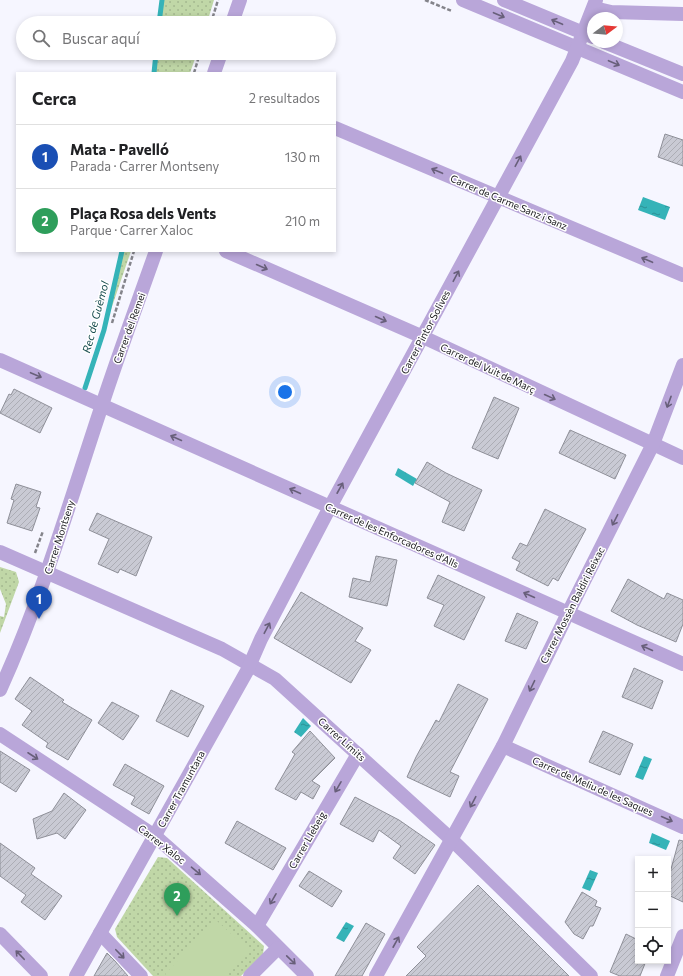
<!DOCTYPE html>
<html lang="es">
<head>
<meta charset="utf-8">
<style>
	:root { --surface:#fff; --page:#f6f6f6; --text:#202124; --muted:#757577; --line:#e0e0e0; --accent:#9e4ebe }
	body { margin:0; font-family:Commissioner,sans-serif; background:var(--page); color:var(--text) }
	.controls { position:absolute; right:12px; bottom:12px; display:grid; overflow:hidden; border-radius:0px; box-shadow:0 2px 6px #0003 }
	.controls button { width:36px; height:36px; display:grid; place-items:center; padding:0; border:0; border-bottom:1px solid var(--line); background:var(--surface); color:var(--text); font:20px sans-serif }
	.compass { position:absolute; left:587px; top:12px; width:36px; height:36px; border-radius:50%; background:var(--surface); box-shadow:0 2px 6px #0003; rotate:74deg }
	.you { position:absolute; left:285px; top:392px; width:14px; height:14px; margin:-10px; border:3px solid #fff; border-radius:50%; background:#1a73e8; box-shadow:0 0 0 6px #1a73e833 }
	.badge { display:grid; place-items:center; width:26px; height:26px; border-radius:50%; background:var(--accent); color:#fff; font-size:13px; font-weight:700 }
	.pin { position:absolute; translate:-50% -33px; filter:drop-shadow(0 1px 2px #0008) }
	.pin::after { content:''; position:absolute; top:21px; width:14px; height:12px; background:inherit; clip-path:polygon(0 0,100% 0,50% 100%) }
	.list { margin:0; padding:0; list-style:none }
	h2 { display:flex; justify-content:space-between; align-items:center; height:52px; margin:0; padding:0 16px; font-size:17px }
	h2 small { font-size:13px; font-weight:400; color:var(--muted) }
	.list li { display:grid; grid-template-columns:26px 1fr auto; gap:12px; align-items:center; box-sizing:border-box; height:64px; padding:0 16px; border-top:1px solid var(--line) }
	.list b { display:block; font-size:15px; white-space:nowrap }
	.list p { margin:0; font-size:13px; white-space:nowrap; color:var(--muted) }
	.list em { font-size:13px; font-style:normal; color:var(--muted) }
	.icon { flex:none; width:22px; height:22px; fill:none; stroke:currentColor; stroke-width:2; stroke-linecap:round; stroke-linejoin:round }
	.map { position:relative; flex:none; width:683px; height:976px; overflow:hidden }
	.search { position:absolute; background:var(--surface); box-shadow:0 2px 6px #0003; left:16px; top:16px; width:320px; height:44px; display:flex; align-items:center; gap:10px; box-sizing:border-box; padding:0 14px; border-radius:22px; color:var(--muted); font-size:15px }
	.panel { position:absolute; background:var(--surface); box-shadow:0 2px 6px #0003; left:16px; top:72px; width:320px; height:180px; border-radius:0px }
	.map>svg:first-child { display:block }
</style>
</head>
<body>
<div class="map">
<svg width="683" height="976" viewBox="0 0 683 976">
	<defs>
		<pattern id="park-dots" width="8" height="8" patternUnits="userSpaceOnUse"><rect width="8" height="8" fill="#c0d7a7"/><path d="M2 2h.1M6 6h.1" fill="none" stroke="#a4b88f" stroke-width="1.8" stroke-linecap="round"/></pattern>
		<pattern id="water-ripples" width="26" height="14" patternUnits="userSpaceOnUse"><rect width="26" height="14" fill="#35b3b8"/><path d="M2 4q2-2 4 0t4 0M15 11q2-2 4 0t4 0" fill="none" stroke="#2c9195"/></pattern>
		<pattern id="building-hatch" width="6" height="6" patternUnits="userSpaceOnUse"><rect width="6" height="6" fill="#c9cad4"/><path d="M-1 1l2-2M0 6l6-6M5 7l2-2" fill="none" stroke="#acadb5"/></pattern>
	</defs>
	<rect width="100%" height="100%" fill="#f6f6ff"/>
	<!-- park -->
	<g fill="url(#park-dots)">
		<polygon points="162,0 214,0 207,23 159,23"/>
		<polygon points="156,53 197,53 190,73 154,73"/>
		<polygon points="122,251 131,251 104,330"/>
		<polygon points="0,567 16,572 19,582 0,633 0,616 4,617 6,604 0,589"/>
		<polygon points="158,857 167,858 264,946 263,954 241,976 153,976 117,937 115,929"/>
	</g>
	<!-- pitch -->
	<polygon fill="#c0d7a7" points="216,920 249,950 224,976 167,976 165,974"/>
	<!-- water -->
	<g fill="url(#water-ripples)">
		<polygon points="643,197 670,207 665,220 638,210"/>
		<polygon points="398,468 417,479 413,486 395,475"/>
		<polygon points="303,718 311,726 301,737 294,732"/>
		<polygon points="644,756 652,759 643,780 635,777"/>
		<polygon points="652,833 670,841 666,850 649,843"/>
		<polygon points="590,870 598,873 590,891 582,888"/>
		<polygon points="346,922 354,926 344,942 336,938"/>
	</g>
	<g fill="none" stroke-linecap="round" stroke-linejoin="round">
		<!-- stream -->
		<g stroke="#35b3b8" stroke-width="5">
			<polyline points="159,23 162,0"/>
			<polyline points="154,73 156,53"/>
			<polyline points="85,388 104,330 122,251"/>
		</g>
	</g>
	<!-- building -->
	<g fill="url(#building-hatch)" stroke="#8e8f98">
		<polygon points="665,134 683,140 683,166 658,157"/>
		<polygon points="14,389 52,408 40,433 0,413 9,394 11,395"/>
		<polygon points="494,397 519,408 498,459 472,448"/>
		<polygon points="570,430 626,455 615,479 559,453"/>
		<polygon points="427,462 446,473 482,490 464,531 442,522 450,502 415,483"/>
		<polygon points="16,484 41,492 36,507 40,508 32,531 7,523 14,500 11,499"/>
		<polygon points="545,509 586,529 558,581 553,578 548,586 516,570 520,562 512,558 520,543 527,546"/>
		<polygon points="97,513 152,537 136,576 120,569 118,573 98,564 109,539 89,530"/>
		<polygon points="376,556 397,560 387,606 349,597 353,578 370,582"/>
		<polygon points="438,575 485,597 464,640 434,626 444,605 427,598"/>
		<polygon points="628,579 664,599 667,593 683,600 683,624 676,642 637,625 611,611"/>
		<polygon points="301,592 363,628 355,641 371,650 351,683 274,638"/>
		<polygon points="517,613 538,622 526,649 505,641"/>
		<polygon points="634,668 663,681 652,709 622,697"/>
		<polygon points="30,677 64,700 62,702 92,720 68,760 46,747 48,743 22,725 32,711 15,699"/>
		<polygon points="458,684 488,699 450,772 459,776 450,797 407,777 416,757 436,720 439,722"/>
		<polygon points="171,690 204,706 188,737 156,721"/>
		<polygon points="112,702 139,716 123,740 98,723"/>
		<polygon points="310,731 335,758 312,781 320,786 313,799 301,792 296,800 275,789 295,754 292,752"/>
		<polygon points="603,731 633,744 620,775 589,762"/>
		<polygon points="0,751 30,770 16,792 0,782"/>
		<polygon points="125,764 164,786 149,814 131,804 135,797 113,785"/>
		<polygon points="64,793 86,810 65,839 57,833 37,839 33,819 52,811"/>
		<polygon points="355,797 399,820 435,845 415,874 393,858 401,846 379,830 373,842 340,824"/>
		<polygon points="237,821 286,848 273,870 225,843"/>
		<polygon points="679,840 683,841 683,902 668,895 668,880"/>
		<polygon points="0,843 35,868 31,874 62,896 45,920 21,902 26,895 0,876"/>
		<polygon points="309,871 342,891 332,907 299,886"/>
		<polygon points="478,885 569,976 406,976 426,956 417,947"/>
		<polygon points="582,892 597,901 595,906 601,908 593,926 590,926 583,939 574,934 565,922"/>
		<polygon points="366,923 385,934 362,976 335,976"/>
		<polygon points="626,934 638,940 638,961 646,961 640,976 620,976 610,972"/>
		<polygon points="107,953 115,961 128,976 94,976"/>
	</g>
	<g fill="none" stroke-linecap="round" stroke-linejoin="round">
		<!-- path -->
		<g stroke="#84848b" stroke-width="2.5" stroke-dasharray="4 2" stroke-linecap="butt">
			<polyline points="425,0 452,11"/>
			<polyline points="211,23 218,0"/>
			<polyline points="194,73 200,53"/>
			<polyline points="112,323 134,251"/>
			<polyline points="35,553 43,531"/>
		</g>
		<!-- minor -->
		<g stroke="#b9a6d9" stroke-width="14">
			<polyline points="463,0 683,92"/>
			<polyline points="504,0 593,37"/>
			<polyline points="594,8 611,12 683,14"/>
			<polyline points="232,23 240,0"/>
			<polyline points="604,42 683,74"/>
			<polyline points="214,73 221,53"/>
			<polyline points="335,128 683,275"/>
			<polyline points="226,251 423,337 683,458"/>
			<polyline points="0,360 683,664"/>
			<polyline points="0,552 222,649 275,679 452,840 591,976"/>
			<path d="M0,690C42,598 70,501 102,405C119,353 138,302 156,251"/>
			<polyline points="0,734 155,836 257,926 307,976"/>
			<polyline points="503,746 683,827"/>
			<polyline points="257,926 358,754"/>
			<polyline points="100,933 141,976"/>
			<polyline points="0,934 41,976"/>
			<polyline points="76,976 247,671 261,639 330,507 572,61 596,0"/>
			<polyline points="250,976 278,948"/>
			<polyline points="376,976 503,746 568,613 653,444 683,365"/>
			<polyline points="667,976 683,936"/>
		</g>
	</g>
	<!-- one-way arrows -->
	<defs><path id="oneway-shaft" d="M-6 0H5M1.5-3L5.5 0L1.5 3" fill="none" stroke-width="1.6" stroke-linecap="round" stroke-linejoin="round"/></defs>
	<g stroke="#685f7a">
		<use href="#oneway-shaft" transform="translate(499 15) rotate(23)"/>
		<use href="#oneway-shaft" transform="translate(557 22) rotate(-157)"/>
		<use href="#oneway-shaft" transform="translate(614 63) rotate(23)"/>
		<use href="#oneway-shaft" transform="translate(518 161) rotate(-62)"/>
		<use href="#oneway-shaft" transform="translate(437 171) rotate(-157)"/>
		<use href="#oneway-shaft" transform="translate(647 260) rotate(-157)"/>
		<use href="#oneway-shaft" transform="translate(262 267) rotate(24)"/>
		<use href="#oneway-shaft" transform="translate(456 276) rotate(-62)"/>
		<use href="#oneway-shaft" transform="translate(381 319) rotate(24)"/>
		<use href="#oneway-shaft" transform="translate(36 375) rotate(23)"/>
		<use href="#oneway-shaft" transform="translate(550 397) rotate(25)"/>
		<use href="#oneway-shaft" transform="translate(669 402) rotate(110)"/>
		<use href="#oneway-shaft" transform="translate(176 438) rotate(-156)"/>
		<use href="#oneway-shaft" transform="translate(340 488) rotate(-61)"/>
		<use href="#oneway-shaft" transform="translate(295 491) rotate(-156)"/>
		<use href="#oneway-shaft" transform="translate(615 520) rotate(117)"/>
		<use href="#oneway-shaft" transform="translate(529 595) rotate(-156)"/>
		<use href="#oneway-shaft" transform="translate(267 628) rotate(-62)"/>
		<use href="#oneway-shaft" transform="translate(647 648) rotate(-156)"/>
		<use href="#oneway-shaft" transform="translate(532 686) rotate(116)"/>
		<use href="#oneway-shaft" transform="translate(33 756) rotate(33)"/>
		<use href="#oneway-shaft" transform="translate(338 787) rotate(120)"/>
		<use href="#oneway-shaft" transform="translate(473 802) rotate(118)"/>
		<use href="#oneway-shaft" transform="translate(667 819) rotate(24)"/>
		<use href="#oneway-shaft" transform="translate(196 871) rotate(40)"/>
		<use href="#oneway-shaft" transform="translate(273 899) rotate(120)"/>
		<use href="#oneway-shaft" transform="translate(396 942) rotate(-61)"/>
		<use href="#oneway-shaft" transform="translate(120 954) rotate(46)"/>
		<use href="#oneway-shaft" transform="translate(20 955) rotate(-134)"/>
		<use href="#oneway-shaft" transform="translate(291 960) rotate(44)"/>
	</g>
	<g text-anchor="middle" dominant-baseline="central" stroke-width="3" stroke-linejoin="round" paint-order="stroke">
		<!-- street labels -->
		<g font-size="10" fill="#18181c" stroke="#fff">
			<text transform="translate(509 202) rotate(23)">Carrer de Carme Sanz i Sanz</text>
			<text transform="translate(129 328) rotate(-70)">Carrer del Remei</text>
			<text transform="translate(425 332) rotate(-62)">Carrer Pintor Solives</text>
			<text transform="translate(488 368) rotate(25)">Carrer del Vuit de Març</text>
			<text transform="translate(392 535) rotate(24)">Carrer de les Enforcadores d'Alls</text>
			<text transform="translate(59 537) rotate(-72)">Carrer Montseny</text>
			<text transform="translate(572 605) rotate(-63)">Carrer Mossèn Baldiri Reixac</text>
			<text transform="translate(342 739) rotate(42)">Carrer Límits</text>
			<text transform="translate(593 786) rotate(24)">Carrer de Meliu de les Saques</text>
			<text transform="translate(181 789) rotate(-61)">Carrer Tramuntana</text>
			<text transform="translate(307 840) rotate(-60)">Carrer Llebeig</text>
			<text transform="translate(162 844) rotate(38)">Carrer Xaloc</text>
		</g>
		<!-- water labels -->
		<g font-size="11" font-style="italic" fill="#184c4e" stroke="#fff">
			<text transform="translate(95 317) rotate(-75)">Rec de Guèmol</text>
		</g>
	</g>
</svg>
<div class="controls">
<button>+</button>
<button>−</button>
<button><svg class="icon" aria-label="locate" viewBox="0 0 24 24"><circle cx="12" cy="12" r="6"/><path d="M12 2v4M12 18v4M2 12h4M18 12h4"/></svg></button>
</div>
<svg class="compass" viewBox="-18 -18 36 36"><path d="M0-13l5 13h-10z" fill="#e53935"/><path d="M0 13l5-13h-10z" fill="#757577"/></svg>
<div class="you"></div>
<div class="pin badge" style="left:39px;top:619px;background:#1a4fb4">1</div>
<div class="pin badge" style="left:177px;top:916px;background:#2e9e5b">2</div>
<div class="search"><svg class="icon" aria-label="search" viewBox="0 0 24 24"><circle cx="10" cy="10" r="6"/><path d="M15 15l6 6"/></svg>Buscar aquí</div>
<section class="panel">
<h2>Cerca<small>2 resultados</small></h2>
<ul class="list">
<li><span class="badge" style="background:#1a4fb4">1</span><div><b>Mata - Pavelló</b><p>Parada · Carrer Montseny</p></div><em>130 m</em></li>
<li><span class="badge" style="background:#2e9e5b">2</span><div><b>Plaça Rosa dels Vents</b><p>Parque · Carrer Xaloc</p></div><em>210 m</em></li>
</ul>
</section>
</div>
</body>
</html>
